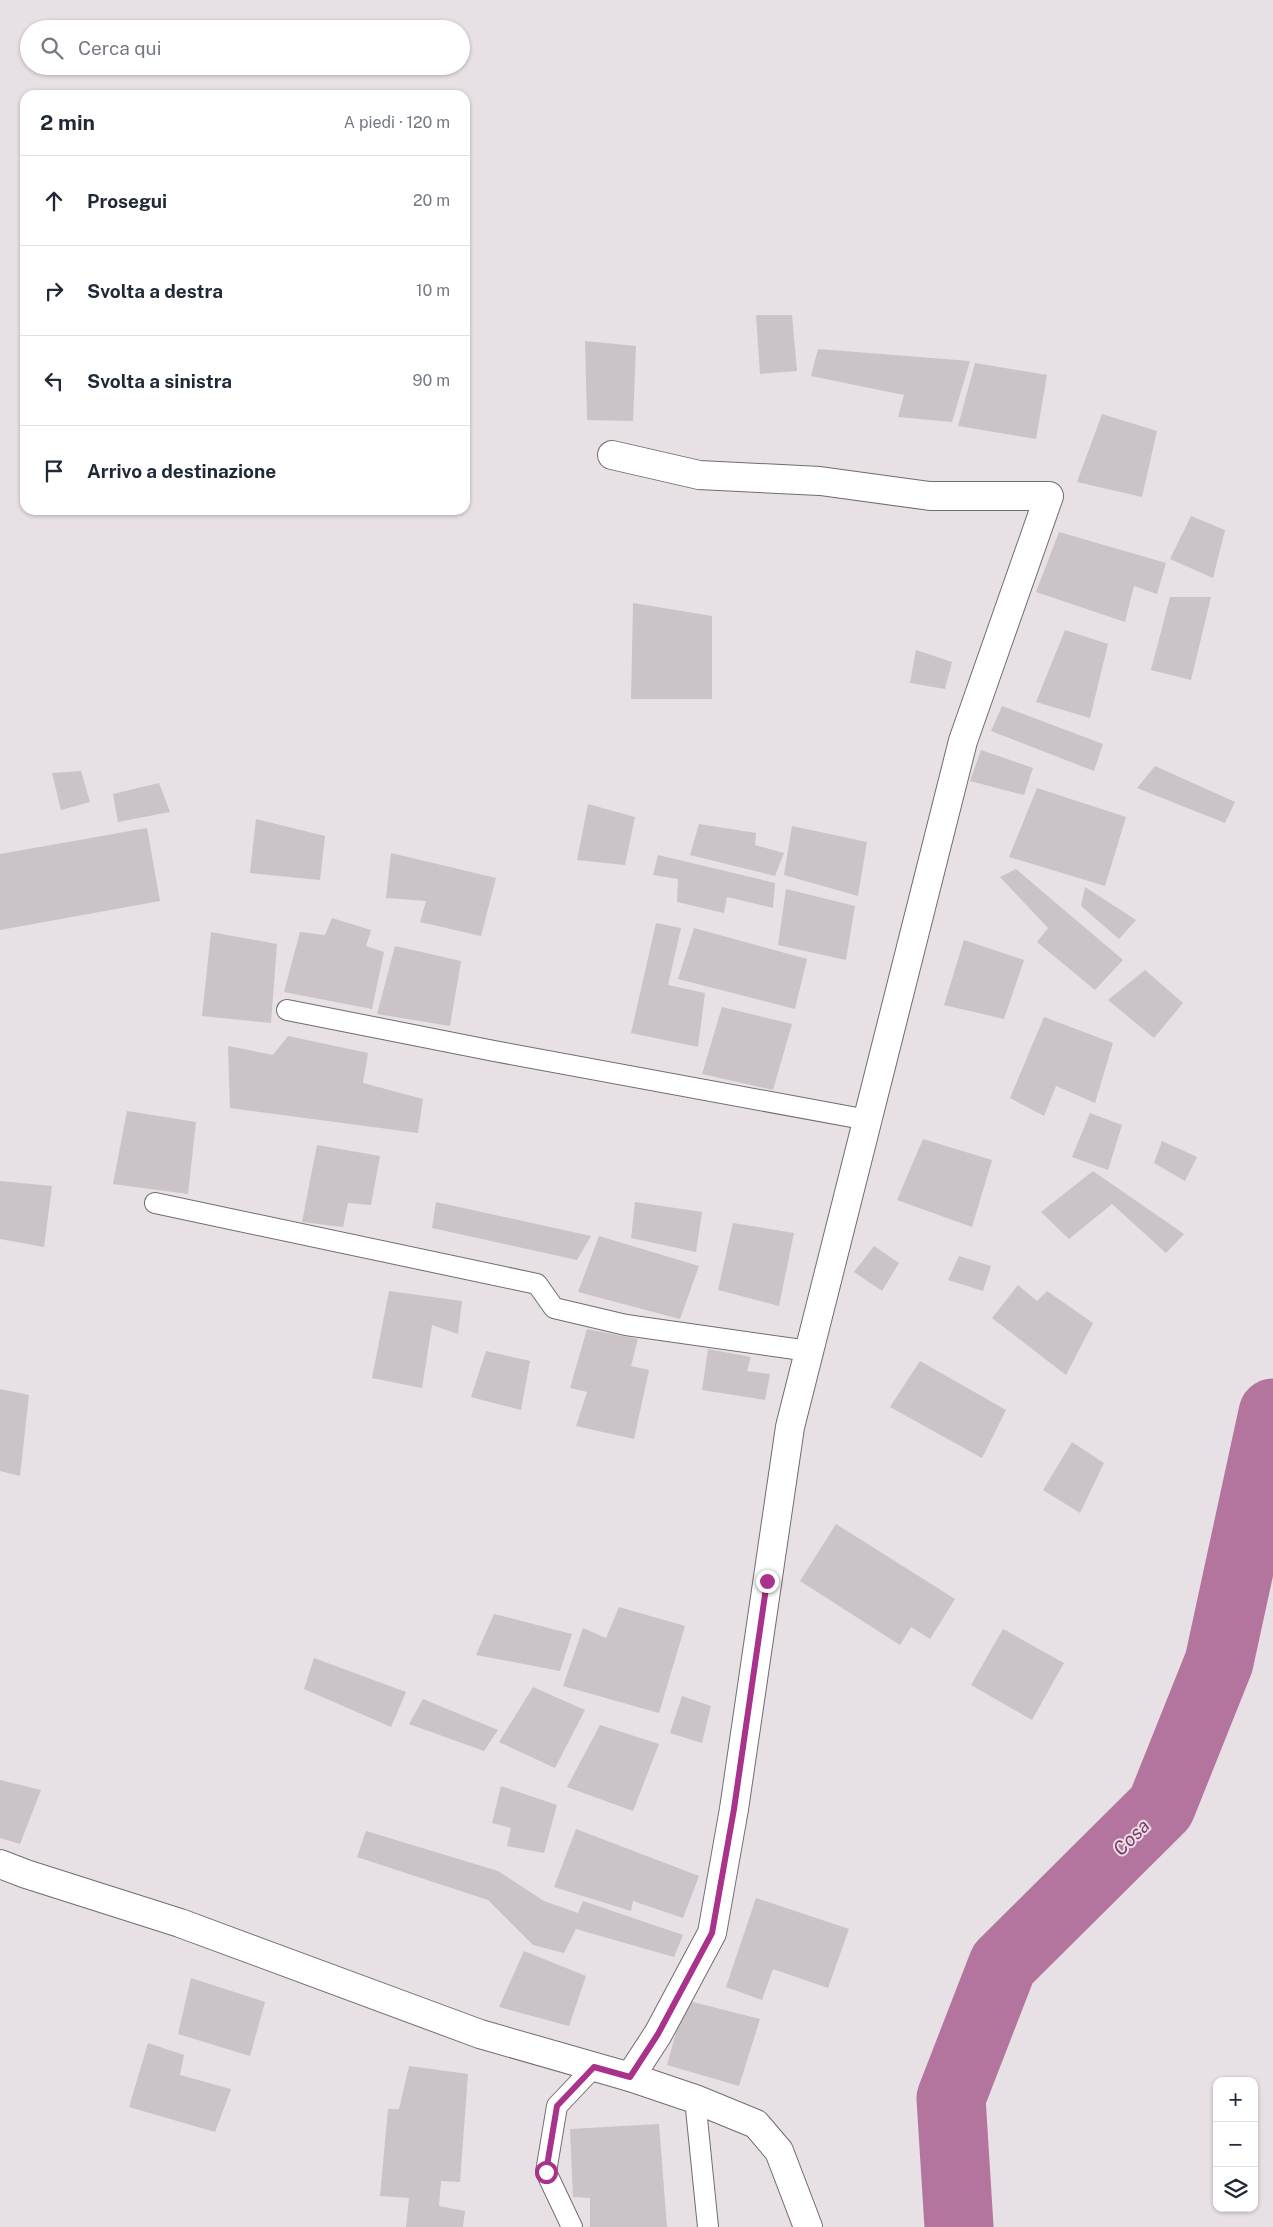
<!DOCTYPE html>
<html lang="it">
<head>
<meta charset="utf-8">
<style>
	:root { --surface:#fff; --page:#f2f2f3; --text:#1f2937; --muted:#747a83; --line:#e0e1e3 }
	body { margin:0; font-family:"Public Sans",sans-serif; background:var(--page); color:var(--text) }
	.controls { position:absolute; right:15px; bottom:15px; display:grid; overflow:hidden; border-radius:10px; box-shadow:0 1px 4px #0004 }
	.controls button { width:45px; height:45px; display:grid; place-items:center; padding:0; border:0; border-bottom:1px solid var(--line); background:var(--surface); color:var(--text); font:25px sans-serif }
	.stop { position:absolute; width:15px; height:15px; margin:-11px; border:4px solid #a9338b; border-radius:50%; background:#fff }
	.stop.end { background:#a9338b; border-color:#fff; box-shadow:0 1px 5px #0008 }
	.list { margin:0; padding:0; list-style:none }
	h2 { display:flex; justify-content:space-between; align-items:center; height:65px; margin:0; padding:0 20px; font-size:21px }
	h2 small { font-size:16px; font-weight:400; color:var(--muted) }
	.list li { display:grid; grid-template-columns:32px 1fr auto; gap:15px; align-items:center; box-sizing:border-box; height:90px; padding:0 20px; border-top:1px solid var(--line) }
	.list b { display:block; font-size:19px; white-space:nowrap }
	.list em { font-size:16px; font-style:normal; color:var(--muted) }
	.icon { flex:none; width:28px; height:28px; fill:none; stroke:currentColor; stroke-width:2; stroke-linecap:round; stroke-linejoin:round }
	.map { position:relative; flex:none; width:1273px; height:2227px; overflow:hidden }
	.search { position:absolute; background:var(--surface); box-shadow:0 1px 4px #0004; left:20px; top:20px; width:450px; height:55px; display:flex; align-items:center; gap:12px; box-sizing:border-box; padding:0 18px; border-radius:28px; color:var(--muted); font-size:19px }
	.panel { position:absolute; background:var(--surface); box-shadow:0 1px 4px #0004; left:20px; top:90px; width:450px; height:425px; border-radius:15px }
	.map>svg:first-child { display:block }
</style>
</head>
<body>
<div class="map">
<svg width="1273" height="2227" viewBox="0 0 1273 2227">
	<rect width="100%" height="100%" fill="#e7e0e4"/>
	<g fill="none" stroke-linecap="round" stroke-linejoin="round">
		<!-- river -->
		<polyline stroke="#b3759e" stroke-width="69" points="959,2227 951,2098 1003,1964 1161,1807 1219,1662 1273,1413"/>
	</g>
	<!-- building -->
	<g fill="#cac3c7">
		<polygon points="756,315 792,315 797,371 760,374"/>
		<polygon points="585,341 636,346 633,421 587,420"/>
		<polygon points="818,349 970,361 952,422 898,417 904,395 811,376"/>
		<polygon points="975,363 1047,375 1036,439 958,426"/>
		<polygon points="1102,414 1157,431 1142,497 1077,482"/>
		<polygon points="1191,516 1225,530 1213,578 1170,559"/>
		<polygon points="1059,532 1166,563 1157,594 1134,586 1125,622 1036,592"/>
		<polygon points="1170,597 1211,597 1191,680 1151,670"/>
		<polygon points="633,603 712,616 712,699 631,699"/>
		<polygon points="1065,630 1108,644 1090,718 1036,702"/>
		<polygon points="916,650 952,662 945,689 910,683"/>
		<polygon points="1002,706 1103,744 1094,771 991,731"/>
		<polygon points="981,750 1033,768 1024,795 970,781"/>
		<polygon points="1155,766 1235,802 1225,823 1137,788"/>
		<polygon points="81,771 90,802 61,810 52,773"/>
		<polygon points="159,783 170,812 118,822 113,794"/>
		<polygon points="1037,788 1126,817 1105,886 1009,857"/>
		<polygon points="588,804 635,817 625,865 577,860"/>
		<polygon points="256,819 325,836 320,880 250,873"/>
		<polygon points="699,824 756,833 755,845 784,853 775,876 690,855"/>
		<polygon points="792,826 867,842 858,896 784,875"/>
		<polygon points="147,828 160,901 0,930 0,854"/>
		<polygon points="391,853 496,878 481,936 420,922 426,901 386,898"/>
		<polygon points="658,855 775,883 773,908 727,897 724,913 677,902 678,879 653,875"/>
		<polygon points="1016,869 1123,960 1095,990 1037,942 1048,928 1000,877"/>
		<polygon points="1085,887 1136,920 1119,939 1081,906"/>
		<polygon points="786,889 855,906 846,960 778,945"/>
		<polygon points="332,918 371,930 366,946 384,952 372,1009 284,992 300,932 325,935"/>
		<polygon points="656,923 681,928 668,985 705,993 698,1047 631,1033"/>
		<polygon points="694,928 807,959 795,1009 678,979"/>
		<polygon points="211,932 277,944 271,1023 202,1016"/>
		<polygon points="964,940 1024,960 1004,1019 944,1005"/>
		<polygon points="395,946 461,961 450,1026 377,1014"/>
		<polygon points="1145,970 1183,1003 1154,1038 1108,1000"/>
		<polygon points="722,1007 792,1024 773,1090 702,1074"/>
		<polygon points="1044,1017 1113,1043 1095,1103 1056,1086 1044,1116 1010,1098"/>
		<polygon points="288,1036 368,1053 363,1083 423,1099 418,1133 230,1108 228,1046 273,1055"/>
		<polygon points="127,1111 196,1122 188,1194 113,1184"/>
		<polygon points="1090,1113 1122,1125 1108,1170 1072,1157"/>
		<polygon points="923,1139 992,1160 972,1227 897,1200"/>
		<polygon points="1162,1141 1197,1157 1185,1181 1154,1163"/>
		<polygon points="317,1145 380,1156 371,1205 348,1203 343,1227 302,1222"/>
		<polygon points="1093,1171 1184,1234 1166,1253 1112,1204 1069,1239 1041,1212"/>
		<polygon points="0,1181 52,1186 44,1247 0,1239"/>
		<polygon points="436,1202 591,1236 577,1260 432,1228"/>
		<polygon points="635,1202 702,1212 696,1252 631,1238"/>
		<polygon points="733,1223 794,1233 779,1306 718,1290"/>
		<polygon points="599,1236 699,1266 680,1319 578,1292"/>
		<polygon points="874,1246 899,1263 882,1291 854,1272"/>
		<polygon points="959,1256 991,1266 983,1291 948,1280"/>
		<polygon points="1018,1285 1037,1301 1047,1291 1093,1323 1066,1375 992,1318"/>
		<polygon points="389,1291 462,1301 458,1334 432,1325 422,1388 372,1378"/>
		<polygon points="587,1329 638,1339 631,1366 649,1370 634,1439 576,1426 587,1392 570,1388"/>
		<polygon points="708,1349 751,1357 747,1371 770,1374 765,1400 702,1390"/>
		<polygon points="486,1351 530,1361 521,1410 471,1397"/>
		<polygon points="920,1361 1006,1410 982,1458 890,1407"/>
		<polygon points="0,1389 29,1395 20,1476 0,1471"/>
		<polygon points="1072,1442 1104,1463 1080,1513 1043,1490"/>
		<polygon points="836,1524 955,1599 930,1639 911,1627 900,1645 800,1581"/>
		<polygon points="619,1607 685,1626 659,1713 563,1686 583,1628 606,1638"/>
		<polygon points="494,1614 572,1634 560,1671 476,1655"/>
		<polygon points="1003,1629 1064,1663 1032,1720 971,1685"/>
		<polygon points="314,1658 406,1692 391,1727 304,1689"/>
		<polygon points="533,1687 585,1710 555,1768 499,1742"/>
		<polygon points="682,1696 711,1706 702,1743 670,1733"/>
		<polygon points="423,1699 498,1730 484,1751 409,1724"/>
		<polygon points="600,1725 659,1744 633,1811 567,1787"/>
		<polygon points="0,1780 41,1790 20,1844 0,1838"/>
		<polygon points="501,1786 557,1805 544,1853 507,1846 511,1828 492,1823"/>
		<polygon points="576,1829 699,1876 683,1918 633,1901 631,1911 554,1887"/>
		<polygon points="366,1831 498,1871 544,1901 578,1913 583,1901 683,1935 674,1957 576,1929 564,1953 533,1945 488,1900 357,1857"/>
		<polygon points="756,1898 849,1929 828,1988 773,1969 762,2000 726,1987"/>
		<polygon points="524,1951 586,1976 569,2026 499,2007"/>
		<polygon points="191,1978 265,2002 250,2056 178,2034"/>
		<polygon points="685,2000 760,2019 739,2086 667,2065"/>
		<polygon points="148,2043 184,2055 180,2075 231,2089 215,2132 129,2107"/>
		<polygon points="409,2066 468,2074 460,2182 441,2181 439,2206 465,2211 463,2227 406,2227 409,2198 380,2196 388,2109 399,2109"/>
		<polygon points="659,2124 667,2227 590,2227 590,2198 573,2197 570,2129"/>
	</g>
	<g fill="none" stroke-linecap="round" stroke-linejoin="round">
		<defs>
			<g id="service">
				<polyline points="287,1010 494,1051 868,1120"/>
				<polyline points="155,1203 537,1284 554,1308 626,1325 809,1351"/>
				<polyline points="695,2099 708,2227"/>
				<polyline points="572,2227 546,2172 557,2106 594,2067"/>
			</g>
			<g id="minor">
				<polyline points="0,1864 26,1874 180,1923 480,2034 630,2077 658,2034 712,1933 734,1809 790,1427 963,741 1049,496 930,496 820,481 699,475 612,455"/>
				<polyline points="630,2077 695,2099 756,2124 779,2151 808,2227"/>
			</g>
		</defs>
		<!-- service casing -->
		<use href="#service" stroke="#726c6f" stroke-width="22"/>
		<!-- minor casing -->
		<use href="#minor" stroke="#726c6f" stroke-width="30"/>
		<!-- service -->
		<use href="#service" stroke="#fff" stroke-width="20"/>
		<!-- minor -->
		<use href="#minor" stroke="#fff" stroke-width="28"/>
	</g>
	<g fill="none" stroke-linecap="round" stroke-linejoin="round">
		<!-- route -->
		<polyline stroke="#a9338b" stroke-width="6" points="546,2172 557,2106 594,2067 630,2077 658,2034 712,1933 734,1809 767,1581"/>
	</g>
	<g text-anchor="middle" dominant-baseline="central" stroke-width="4" stroke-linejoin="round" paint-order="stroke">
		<!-- water labels -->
		<g font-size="19" font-style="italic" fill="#82366c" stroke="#e7e0e4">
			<text transform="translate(1131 1837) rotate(-45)">Cosa</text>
		</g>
	</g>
</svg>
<div class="controls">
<button>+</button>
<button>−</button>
<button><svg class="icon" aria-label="layers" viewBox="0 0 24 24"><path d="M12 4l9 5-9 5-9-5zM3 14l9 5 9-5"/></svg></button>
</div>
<div class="stop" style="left:546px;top:2172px"></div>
<div class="stop end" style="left:767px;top:1581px"></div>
<div class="search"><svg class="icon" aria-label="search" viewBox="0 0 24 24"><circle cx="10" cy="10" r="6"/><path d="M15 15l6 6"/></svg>Cerca qui</div>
<section class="panel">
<h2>2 min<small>A piedi · 120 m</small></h2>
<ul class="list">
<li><svg class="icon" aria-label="ahead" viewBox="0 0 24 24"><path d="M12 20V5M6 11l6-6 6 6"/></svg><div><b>Prosegui</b></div><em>20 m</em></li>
<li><svg class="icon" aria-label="right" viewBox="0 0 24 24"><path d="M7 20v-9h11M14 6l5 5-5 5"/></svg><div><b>Svolta a destra</b></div><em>10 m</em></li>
<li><svg class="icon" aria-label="left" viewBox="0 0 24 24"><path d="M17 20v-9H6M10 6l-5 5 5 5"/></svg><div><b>Svolta a sinistra</b></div><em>90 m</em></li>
<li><svg class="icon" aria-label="arrive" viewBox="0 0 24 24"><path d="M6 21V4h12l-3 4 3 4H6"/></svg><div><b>Arrivo a destinazione</b></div></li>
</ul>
</section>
</div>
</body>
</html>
